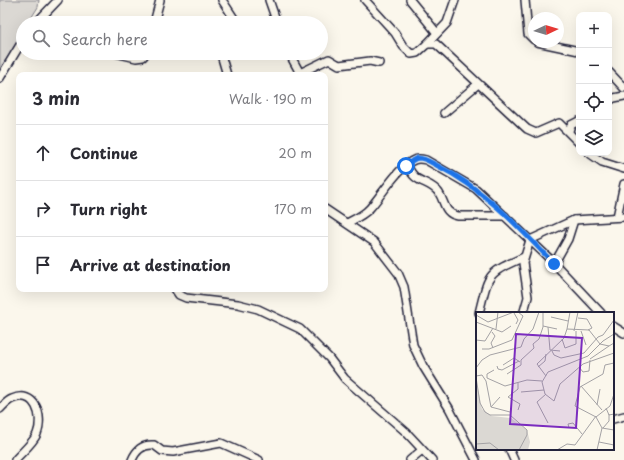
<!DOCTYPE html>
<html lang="en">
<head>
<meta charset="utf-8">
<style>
	:root { --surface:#fff; --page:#f7f7f7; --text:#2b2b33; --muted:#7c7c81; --line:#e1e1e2 }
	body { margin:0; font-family:"Playpen Sans",sans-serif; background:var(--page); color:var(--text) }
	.controls { position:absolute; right:12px; top:12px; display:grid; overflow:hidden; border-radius:8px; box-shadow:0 4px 16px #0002 }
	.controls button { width:36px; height:36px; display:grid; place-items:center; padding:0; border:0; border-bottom:1px solid var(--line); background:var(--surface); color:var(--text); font:20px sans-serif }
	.compass { position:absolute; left:528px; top:12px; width:36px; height:36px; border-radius:50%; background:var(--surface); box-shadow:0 4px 16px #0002; rotate:86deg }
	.stop { position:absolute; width:12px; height:12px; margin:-9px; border:3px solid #1a73e8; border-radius:50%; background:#fff }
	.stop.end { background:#1a73e8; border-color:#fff; box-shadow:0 1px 4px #0008 }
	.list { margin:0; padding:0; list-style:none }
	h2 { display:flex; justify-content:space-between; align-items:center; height:52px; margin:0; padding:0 16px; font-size:17px }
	h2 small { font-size:13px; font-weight:400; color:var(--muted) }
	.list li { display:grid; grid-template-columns:26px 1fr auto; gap:12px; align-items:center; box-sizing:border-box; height:56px; padding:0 16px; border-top:1px solid var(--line) }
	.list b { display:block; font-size:15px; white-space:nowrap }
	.list em { font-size:13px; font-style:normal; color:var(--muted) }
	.icon { flex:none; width:22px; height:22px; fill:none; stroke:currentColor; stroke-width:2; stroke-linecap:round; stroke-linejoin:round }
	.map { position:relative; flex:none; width:624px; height:460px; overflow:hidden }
	.search { position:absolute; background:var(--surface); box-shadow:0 4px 16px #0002; left:16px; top:16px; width:312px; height:44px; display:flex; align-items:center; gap:10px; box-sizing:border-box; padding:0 14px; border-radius:22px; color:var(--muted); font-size:15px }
	.panel { position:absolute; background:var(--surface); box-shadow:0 4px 16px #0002; left:16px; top:72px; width:312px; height:220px; border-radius:8px }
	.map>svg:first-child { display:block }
</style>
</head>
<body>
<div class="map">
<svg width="624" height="460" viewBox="0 0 624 460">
	<rect width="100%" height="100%" fill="#fbf7ec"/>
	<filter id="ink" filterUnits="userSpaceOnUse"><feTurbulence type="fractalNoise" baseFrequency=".025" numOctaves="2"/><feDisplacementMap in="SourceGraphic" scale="8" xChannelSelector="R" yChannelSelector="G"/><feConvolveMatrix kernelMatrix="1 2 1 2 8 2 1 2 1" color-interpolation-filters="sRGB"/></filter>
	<g filter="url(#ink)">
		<!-- green -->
		<polygon fill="#dbd8d3" stroke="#7e7d87" points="0,0 39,0 38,7 28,23 23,23 23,32 0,69"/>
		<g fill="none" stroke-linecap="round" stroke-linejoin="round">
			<defs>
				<g id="minor">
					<polyline points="222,0 237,23"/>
					<polyline points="269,0 277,23"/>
					<polyline points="365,0 395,33 403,46 411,54 417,53 427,44 436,44 527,129 536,133 559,123 579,143"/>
					<polyline points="410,0 437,33"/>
					<polyline points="525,0 528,34 534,40"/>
					<polyline points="36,23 58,0"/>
					<polyline points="154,23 160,0"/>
					<polyline points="537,42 579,51"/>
					<polyline points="427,44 447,23 455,0"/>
					<polyline points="115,53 136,58 143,57 146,53"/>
					<polyline points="289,53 301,75"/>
					<polyline points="222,58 227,75"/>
					<polyline points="609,72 624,88"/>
					<polyline points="300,73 329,59 339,65 370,61 379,63"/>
					<polyline points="0,78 23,40"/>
					<polyline points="609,101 614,98 624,96"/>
					<polyline points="444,113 478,84"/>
					<polyline points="569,131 571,125 579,121"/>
					<polyline points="589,153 602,162 624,169"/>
					<path d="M407,164C415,186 429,179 439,193C445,202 444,214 458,216H505"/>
					<polyline points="325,209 374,242 398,273 404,287 413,345 423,366 449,408 476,460"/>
					<polyline points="617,217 624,184"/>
					<path d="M347,223C355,219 364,215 370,208C381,196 399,166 414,160C418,158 422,159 426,160L476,189L551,260L601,313"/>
					<polyline points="554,264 568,239 574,220"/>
					<polyline points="175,289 179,295 186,298 238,304 258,309 300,329 329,358 345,379 406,432 432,460"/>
					<polyline points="524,311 528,297 523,263 530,240 574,220 624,217"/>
					<path d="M479,313C489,273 486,274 524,257"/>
					<polyline points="613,326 624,333"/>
					<path d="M0,409C4,405 7,401 12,399C35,389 44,416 37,434C33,443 22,452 15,460"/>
					<polyline points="613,419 624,416"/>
					<polyline points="509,449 514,460"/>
					<path d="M132,460C136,450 143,444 154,445L162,451L173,452L221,443L259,460"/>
					<polyline points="410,460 422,450"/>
				</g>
			</defs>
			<!-- minor casing -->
			<use href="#minor" stroke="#22223b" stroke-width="10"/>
			<!-- minor -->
			<use href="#minor" stroke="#fbf7ec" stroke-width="7"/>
		</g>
	</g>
	<g fill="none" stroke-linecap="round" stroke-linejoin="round" filter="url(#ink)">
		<!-- route -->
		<path stroke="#1a73e8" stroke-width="5" d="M406,166C409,163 413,159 418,158C425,158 432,163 438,166C483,188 520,228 554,264"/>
	</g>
	<!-- overview -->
	<g transform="translate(476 312)">
		<rect width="138" height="138" fill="#fbf7ec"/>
		<path d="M0,67L6,97L16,104L35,106L51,118L54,130L52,138H0Z" fill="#dbd8d3"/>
		<path fill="none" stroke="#a4a2a5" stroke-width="1" d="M94,0L91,17L113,18L124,32L133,34L138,31M38,1L42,8L40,12M0,3L12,10L38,0M75,5L92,9M102,6L111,7L116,16L112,18M0,10L26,20L35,14M67,14L81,17M72,15L74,38L84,39M20,17L22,0M98,19L102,0M105,19L110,33M16,20L19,24L15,31L17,36M138,22L127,29L112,44L72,60L66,70L69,82L78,89L84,72L107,52L138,41M86,27L89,36L100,32V19M0,28L9,29L17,16M6,37H13L36,28L47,4L42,0M76,39L78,43L85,46L108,41L122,25L127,23L138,8M114,47L133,34M138,51L129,53L127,62L104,75L99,94L120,105L126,116L138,118M27,53L38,46L44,50M21,54L22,57L26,58L43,49M62,55L69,49L70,42M103,55L107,60L113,59L114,48M0,56L6,48L14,43L45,35L48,27L57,17L63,0M18,58L11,62V66L29,74L51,68L66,69M31,62L45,53V48L58,36L57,32L63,27L67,15V0M0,64L6,63L10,69L15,95L34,100M70,64L61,52L88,26L91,17M0,65L4,91L9,100L14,103H34L51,118V123L43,138M42,71V77L32,85L44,92L42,98M105,74L126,98M45,80L68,78M70,82L61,90L72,111M121,93L124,77M15,95L24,85M130,96L133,103L138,102M120,105L134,94L138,82M93,116L92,112L97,111L106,122M127,116L133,109V102M123,130L138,133M0,132L14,131L23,138M81,138L91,132L99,133L120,104M121,138L126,116"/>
		<path fill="#7b2cbf" fill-opacity="0.15" stroke="#7b2cbf" stroke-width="2" d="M40,22L106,26L100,116L34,112Z"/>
		<rect width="138" height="138" fill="none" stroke="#22223b" stroke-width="2"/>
	</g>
</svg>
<div class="controls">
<button>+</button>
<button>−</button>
<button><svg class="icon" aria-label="locate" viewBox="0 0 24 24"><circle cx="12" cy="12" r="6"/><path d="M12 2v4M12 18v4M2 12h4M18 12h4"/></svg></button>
<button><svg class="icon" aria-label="layers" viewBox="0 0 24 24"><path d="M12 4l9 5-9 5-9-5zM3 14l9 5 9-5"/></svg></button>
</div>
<svg class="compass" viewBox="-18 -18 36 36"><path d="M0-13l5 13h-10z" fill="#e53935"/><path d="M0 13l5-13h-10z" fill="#7c7c81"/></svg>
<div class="stop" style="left:406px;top:166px"></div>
<div class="stop end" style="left:554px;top:264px"></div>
<div class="search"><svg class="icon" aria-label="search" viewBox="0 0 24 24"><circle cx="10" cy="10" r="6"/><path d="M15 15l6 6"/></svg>Search here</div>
<section class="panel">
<h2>3 min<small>Walk · 190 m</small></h2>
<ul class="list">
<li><svg class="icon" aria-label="ahead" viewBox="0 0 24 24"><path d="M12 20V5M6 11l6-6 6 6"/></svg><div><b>Continue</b></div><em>20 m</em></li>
<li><svg class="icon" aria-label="right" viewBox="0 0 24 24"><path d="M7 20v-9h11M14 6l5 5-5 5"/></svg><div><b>Turn right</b></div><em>170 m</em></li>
<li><svg class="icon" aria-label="arrive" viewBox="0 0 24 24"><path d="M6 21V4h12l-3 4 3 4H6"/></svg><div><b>Arrive at destination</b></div></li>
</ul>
</section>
</div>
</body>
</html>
